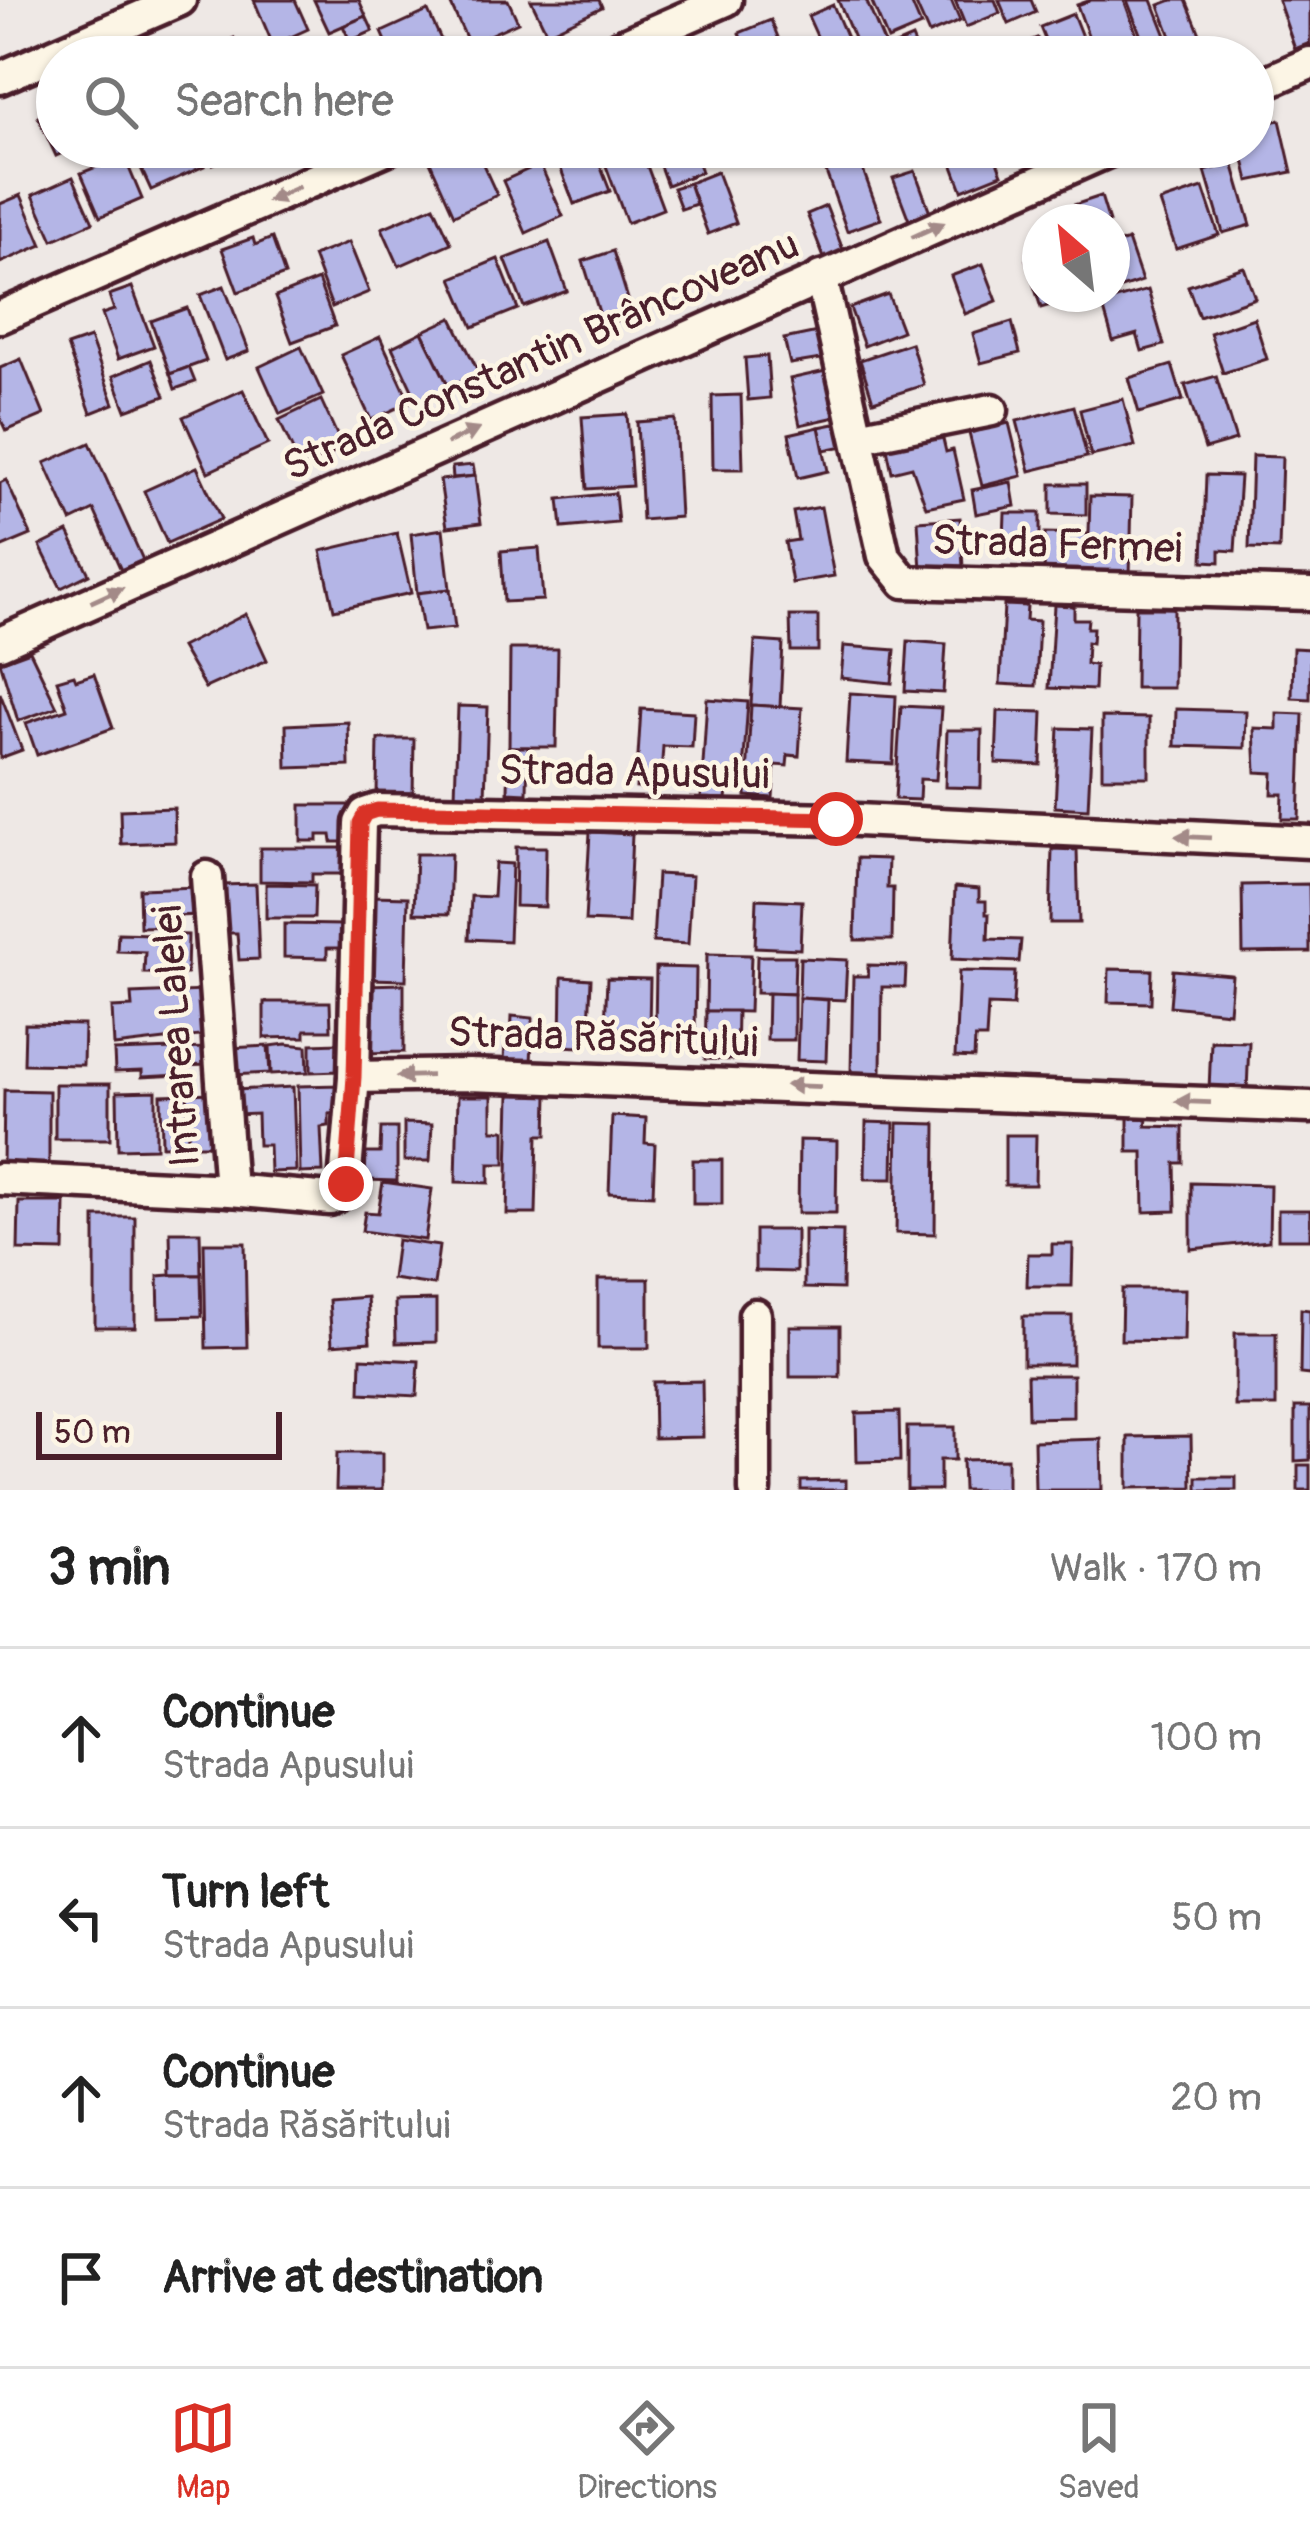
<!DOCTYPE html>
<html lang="en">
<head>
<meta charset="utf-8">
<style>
	:root { --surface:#fff; --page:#f2f2f2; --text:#222; --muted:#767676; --line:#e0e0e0; --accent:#d93025 }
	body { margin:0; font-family:Pangolin,sans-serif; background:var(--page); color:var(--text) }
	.compass { position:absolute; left:1022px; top:204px; width:108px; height:108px; border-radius:50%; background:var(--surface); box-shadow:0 3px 9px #0004; rotate:332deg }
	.scale { position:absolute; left:36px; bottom:30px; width:246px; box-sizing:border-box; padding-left:12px; border:6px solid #4a1f2b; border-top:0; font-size:33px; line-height:42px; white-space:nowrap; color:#4a1f2b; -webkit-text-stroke:9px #fcf5e5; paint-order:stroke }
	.stop { position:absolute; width:36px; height:36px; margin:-27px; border:9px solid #d93025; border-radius:50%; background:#fff }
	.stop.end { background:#d93025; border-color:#fff; box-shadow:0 3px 12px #0008 }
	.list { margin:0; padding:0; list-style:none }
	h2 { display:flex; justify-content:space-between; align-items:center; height:156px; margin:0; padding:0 48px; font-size:51px }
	h2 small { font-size:39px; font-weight:400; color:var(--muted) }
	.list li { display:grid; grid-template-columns:78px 1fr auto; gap:36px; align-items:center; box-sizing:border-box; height:180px; padding:0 48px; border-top:3px solid var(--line) }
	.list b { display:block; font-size:45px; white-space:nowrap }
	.list p { margin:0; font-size:39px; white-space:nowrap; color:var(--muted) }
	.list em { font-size:39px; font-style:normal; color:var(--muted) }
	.icon { flex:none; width:66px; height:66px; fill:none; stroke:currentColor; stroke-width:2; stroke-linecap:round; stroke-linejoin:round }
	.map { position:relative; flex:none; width:1310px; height:1490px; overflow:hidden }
	.search { position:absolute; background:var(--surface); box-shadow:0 3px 9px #0004; left:36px; right:36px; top:36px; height:132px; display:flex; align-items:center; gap:30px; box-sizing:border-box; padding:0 42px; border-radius:66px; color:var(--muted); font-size:45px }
	.sheet { height:876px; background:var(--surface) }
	nav { display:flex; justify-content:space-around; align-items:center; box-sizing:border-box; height:168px; border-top:3px solid var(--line); background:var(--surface); font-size:33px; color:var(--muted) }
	nav a { display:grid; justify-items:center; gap:6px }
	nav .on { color:var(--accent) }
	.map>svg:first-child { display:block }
</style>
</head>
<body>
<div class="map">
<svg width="1310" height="1490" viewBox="0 0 1310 1490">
	<rect width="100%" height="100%" fill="#eee8e5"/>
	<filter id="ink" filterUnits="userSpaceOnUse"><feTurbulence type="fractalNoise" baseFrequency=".00833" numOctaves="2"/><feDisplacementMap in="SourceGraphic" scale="24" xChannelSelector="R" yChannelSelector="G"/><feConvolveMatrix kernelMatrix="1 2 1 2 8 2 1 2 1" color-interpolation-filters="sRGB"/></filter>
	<g filter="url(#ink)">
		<!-- building -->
		<g fill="#b4b5e6" stroke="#4a1f2b" stroke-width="3">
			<polygon points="254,0 295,0 308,29 273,45"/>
			<polygon points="314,0 359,0 366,16 329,32"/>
			<polygon points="456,0 508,0 518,22 469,44 450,3"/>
			<polygon points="531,0 599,0 602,7 547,33"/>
			<polygon points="838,0 866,0 885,45 861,55"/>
			<polygon points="871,0 910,0 921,26 888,40"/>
			<polygon points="914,0 951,0 960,21 929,34"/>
			<polygon points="955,0 995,0 1000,13 966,27"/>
			<polygon points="999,0 1031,0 1036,12 1009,24"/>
			<polygon points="1091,0 1124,0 1144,55 1096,57 1077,5"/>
			<polygon points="1127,0 1152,0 1172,51 1149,57"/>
			<polygon points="1172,0 1186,0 1207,51 1179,57 1159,5"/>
			<polygon points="1278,0 1310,0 1310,43 1295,49"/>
			<polygon points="833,5 850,45 826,56 808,16"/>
			<polygon points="428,11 447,53 438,57 393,57 382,32"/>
			<polygon points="1073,14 1090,57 1052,57 1040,27"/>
			<polygon points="366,16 373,31 350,41 343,26"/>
			<polygon points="771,20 786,57 748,57 739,33"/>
			<polygon points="234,38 242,57 191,57"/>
			<polygon points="912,38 920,57 868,57"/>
			<polygon points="1037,38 1045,57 1013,57 1010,49"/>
			<polygon points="57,108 57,147 76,147 56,156 38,117"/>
			<polygon points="1280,120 1292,172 1249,181 1241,147 1253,147 1253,126"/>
			<polygon points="147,147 195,147 204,166 151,190 134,153"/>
			<polygon points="206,147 252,147 213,164"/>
			<polygon points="444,147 475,147 497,195 454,215 427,155"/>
			<polygon points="593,147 610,191 574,204 553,148"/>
			<polygon points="599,147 640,147 663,209 627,223"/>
			<polygon points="653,147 693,147 701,172 667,185"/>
			<polygon points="955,147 991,147 1002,174 962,190 947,150"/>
			<polygon points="124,156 142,199 100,217 81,173"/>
			<polygon points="859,159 881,219 847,231 826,172"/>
			<polygon points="1233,163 1251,225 1223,233 1205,171"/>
			<polygon points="540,164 563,216 526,233 503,181"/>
			<polygon points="915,171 930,212 909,220 893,178"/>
			<polygon points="717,172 736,223 708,234 689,183"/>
			<polygon points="73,177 93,222 53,240 33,195"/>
			<polygon points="689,183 696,204 681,209 673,188"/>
			<polygon points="1203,188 1219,235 1176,249 1160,202"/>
			<polygon points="21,195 42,245 0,263 0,204"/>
			<polygon points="1101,196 1109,222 1073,222 1068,207"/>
			<polygon points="434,206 451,243 399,266 382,228"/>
			<polygon points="826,206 845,255 826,263 807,214"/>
			<polygon points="253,238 255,245 272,238 285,275 238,292 222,249"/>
			<polygon points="1128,240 1142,281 1112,291 1112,246"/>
			<polygon points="349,242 369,292 332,307 313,256"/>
			<polygon points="549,242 567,291 524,307 505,259"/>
			<polygon points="613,251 633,315 603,325 583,261"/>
			<polygon points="1040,255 1040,294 1088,294 1041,308 1026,260"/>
			<polygon points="498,259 518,309 473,327 452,278"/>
			<polygon points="983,264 997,301 965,314 951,276"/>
			<polygon points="1244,267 1255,298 1199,317 1188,286"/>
			<polygon points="318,280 335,326 292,342 275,297"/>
			<polygon points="224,286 249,351 225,360 200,295"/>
			<polygon points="132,287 154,346 118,359 102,314 114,310 109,295"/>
			<polygon points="1148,290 1164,345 1142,351 1137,334 1113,341 1102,303"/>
			<polygon points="888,294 902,331 864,346 850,308"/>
			<polygon points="187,308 206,361 170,374 151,321"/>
			<polygon points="452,318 479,373 449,387 422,332"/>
			<polygon points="1254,318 1267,359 1223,373 1210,333"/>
			<polygon points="1012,322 1020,353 981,363 973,334"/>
			<polygon points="822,331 827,358 790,364 784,339"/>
			<polygon points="422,332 449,387 418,403 392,347"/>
			<polygon points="380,337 410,402 371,420 341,355"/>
			<polygon points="90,338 114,404 91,413 67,346"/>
			<polygon points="911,343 924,385 873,401 860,360"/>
			<polygon points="301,347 323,395 280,414 259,367"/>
			<polygon points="767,356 770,398 748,400 745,358"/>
			<polygon points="21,359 44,415 6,431 0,418 0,368"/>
			<polygon points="151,360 165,396 126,410 113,376"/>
			<polygon points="1172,365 1183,400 1139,413 1129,378"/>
			<polygon points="189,367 195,382 175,389 170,374"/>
			<polygon points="830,370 840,416 800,425 790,379"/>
			<polygon points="1216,376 1236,440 1205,449 1185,385"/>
			<polygon points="243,390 268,444 208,472 183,417"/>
			<polygon points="741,395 743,469 713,469 712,396"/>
			<polygon points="1123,399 1135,446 1091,456 1080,410"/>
			<polygon points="321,400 343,448 301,468 279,420"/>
			<polygon points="1074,406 1087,457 1030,471 1017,421"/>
			<polygon points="627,414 632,486 587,489 582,417"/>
			<polygon points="675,419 680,517 642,520 637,422"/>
			<polygon points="844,422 848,445 824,450 819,427"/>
			<polygon points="1009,423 1022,476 982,486 969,433"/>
			<polygon points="819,427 828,471 798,478 789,434"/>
			<polygon points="942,435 946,452 953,450 964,499 926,507 912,467 892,472 887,448"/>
			<polygon points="90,443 143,560 121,570 94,510 71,521 45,463"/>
			<polygon points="1252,456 1282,457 1279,549 1249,548"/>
			<polygon points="473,465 475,476 453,478 452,467"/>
			<polygon points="197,467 221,519 167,543 144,491"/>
			<polygon points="1206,475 1240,476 1235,551 1220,550 1220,562 1203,561"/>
			<polygon points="475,476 481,523 447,527 440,480"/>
			<polygon points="6,480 31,535 0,548 0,483"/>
			<polygon points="1011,482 1015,506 976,514 972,490"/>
			<polygon points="1051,484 1086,484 1086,515 1051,514"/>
			<polygon points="615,493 618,523 562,528 559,499"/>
			<polygon points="1090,496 1132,497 1130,576 1044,574 1045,533 1089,534"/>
			<polygon points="821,507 834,576 792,583 785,542 798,540 793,512"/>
			<polygon points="1005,513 1040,513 1040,539 1004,539"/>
			<polygon points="960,518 963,567 921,570 918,521"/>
			<polygon points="443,529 450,589 417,593 411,534"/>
			<polygon points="68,532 89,574 61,588 40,546"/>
			<polygon points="397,533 411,593 334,610 321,551"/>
			<polygon points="539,548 543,600 504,602 501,551"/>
			<polygon points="450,589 455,628 423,631 417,593"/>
			<polygon points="1004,605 1027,606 1026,620 1039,621 1036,686 1000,684"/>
			<polygon points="1054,605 1074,606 1074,619 1088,619 1087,628 1093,628 1092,643 1087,642 1086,664 1095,665 1094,690 1049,688"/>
			<polygon points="1136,608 1174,608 1173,688 1135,688"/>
			<polygon points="246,614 267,660 205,688 181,647"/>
			<polygon points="790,616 818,616 818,651 791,651"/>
			<polygon points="755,641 783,643 780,707 751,705"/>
			<polygon points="908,641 946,644 943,693 905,691"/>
			<polygon points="844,646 895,650 892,683 841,678"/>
			<polygon points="1293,648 1310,649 1310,699 1292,698"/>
			<polygon points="510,649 558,649 556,747 509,747"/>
			<polygon points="30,651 57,707 18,721 0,662"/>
			<polygon points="94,674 113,728 37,755 26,723 67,709 57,680 74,675 76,680"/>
			<polygon points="0,693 22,750 0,758"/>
			<polygon points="850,693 896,696 893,764 846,762"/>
			<polygon points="707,699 748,702 743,772 734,772 733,790 727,790 726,799 701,798"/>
			<polygon points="751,705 802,708 799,756 788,755 787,766 775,765 773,798 746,796"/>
			<polygon points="458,706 488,707 485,797 455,797"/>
			<polygon points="901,706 941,708 936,780 920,779 919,800 895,799"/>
			<polygon points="641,709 694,712 692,747 663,746 660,790 636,788"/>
			<polygon points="1176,709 1246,711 1245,748 1175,746"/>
			<polygon points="998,711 1043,712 1041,765 996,763"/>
			<polygon points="1277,713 1303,714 1299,819 1282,819 1283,794 1272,794 1273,773 1256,772 1254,728 1277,729"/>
			<polygon points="1102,717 1149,718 1149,777 1102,777"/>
			<polygon points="348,722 349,766 287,768 286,725"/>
			<polygon points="1059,728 1092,729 1088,809 1055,807"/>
			<polygon points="947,730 982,730 981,788 945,787"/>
			<polygon points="378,739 414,739 413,796 377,795"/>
			<polygon points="509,747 528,747 527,793 508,792"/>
			<polygon points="301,805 352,805 351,842 332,842 331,835 318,835 318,841 301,841"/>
			<polygon points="174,808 175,842 121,844 120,810"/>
			<polygon points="590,832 632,834 628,923 585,921"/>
			<polygon points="516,847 546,847 545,907 515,906"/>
			<polygon points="260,848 344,848 344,874 312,874 312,882 260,881"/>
			<polygon points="1052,849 1077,850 1079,923 1050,923"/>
			<polygon points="416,854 451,854 449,914 414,913"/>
			<polygon points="857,858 888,859 887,888 893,888 892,940 855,940"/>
			<polygon points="495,863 512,864 509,941 469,939 471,896 493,897"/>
			<polygon points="657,874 692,876 688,944 653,942"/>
			<polygon points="256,884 259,959 239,960 237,933 223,933 221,885"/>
			<polygon points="266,884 315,885 314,918 266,918"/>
			<polygon points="1309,884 1310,952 1243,953 1242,885"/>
			<polygon points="199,887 200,915 174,916 174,926 140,927 139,889"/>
			<polygon points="955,887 979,889 979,901 986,901 986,914 989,914 988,939 1021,940 1019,962 952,959"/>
			<polygon points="372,896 408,897 406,980 370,979"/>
			<polygon points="757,899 802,901 800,949 755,947"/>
			<polygon points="284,924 343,925 342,948 327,948 327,958 284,957"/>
			<polygon points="118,933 188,935 187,974 144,973 145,952 117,951"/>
			<polygon points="707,954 751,955 749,1012 706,1011"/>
			<polygon points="757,956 795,956 794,994 756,993"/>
			<polygon points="800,958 847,960 845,1000 799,998"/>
			<polygon points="868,965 906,966 905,987 882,987 881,1073 851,1072 853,976 868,976"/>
			<polygon points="656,967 696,968 695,1033 655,1033"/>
			<polygon points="1109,969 1152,970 1151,1003 1108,1002"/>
			<polygon points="1173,970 1232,975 1229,1012 1170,1006"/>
			<polygon points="959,971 1015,972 1013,1006 988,1005 986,1038 975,1038 974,1058 955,1057"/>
			<polygon points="562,977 591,979 589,1029 580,1029 580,1047 561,1046"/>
			<polygon points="607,978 650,979 649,1029 605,1028"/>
			<polygon points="404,984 404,1052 363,1053 363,985"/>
			<polygon points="205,991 208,1035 114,1046 112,1008 132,1007 131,994"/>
			<polygon points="768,993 794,994 794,1040 767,1040"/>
			<polygon points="799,998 828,1000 826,1061 797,1060"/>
			<polygon points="264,1002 330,1002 331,1030 305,1030 305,1037 264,1038"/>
			<polygon points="706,1011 737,1011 736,1060 705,1059"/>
			<polygon points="512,1016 533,1018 531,1063 504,1062 505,1039 511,1040"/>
			<polygon points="25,1024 84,1025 83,1065 24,1064"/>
			<polygon points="1211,1041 1249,1042 1247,1091 1209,1090"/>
			<polygon points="339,1043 340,1071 311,1072 311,1044"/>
			<polygon points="286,1044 307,1046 308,1072 271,1074 270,1046"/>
			<polygon points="268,1046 270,1073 232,1075 230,1048"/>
			<polygon points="208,1048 209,1065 179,1066 180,1075 142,1077 142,1071 115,1072 114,1051"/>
			<rect x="55" y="1084" width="55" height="55"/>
			<polygon points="341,1085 341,1113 329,1114 329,1126 321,1127 323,1172 300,1173 298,1086"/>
			<polygon points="293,1087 296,1171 270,1172 269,1145 258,1145 257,1114 236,1115 235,1090"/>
			<polygon points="4,1090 49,1091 49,1165 3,1166"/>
			<polygon points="156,1091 156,1148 118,1149 117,1092"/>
			<polygon points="213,1093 214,1145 188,1145 187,1094"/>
			<polygon points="187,1094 188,1145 162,1146 161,1095"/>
			<polygon points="510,1095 548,1095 547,1135 538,1135 536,1214 507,1214"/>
			<polygon points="458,1096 492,1096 492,1130 505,1130 505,1164 489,1164 489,1183 456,1182"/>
			<polygon points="612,1116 646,1118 645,1143 655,1144 653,1195 609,1193"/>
			<polygon points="1128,1117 1147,1119 1146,1126 1183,1127 1183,1163 1175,1163 1176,1211 1144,1212 1143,1152 1128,1152"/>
			<polygon points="866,1122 894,1123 893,1179 865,1179"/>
			<polygon points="404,1123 432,1124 430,1161 404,1161"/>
			<polygon points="898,1123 936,1124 935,1234 896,1233"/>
			<polygon points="381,1128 397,1128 397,1181 365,1180 366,1153 380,1153"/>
			<polygon points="1005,1135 1036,1135 1035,1185 1005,1185"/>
			<polygon points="799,1140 837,1141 836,1213 798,1213"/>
			<rect x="693" y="1160" width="29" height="44"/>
			<polygon points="383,1182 432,1189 425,1240 362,1231 365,1212 378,1213"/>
			<polygon points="1191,1183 1270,1185 1269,1241 1191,1249"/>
			<polygon points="19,1202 65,1202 64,1251 18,1250"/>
			<rect x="1278" y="1210" width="32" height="29"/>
			<rect x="95" y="1217" width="40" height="110"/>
			<polygon points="755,1230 796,1230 796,1272 755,1271"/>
			<polygon points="804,1230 843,1231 842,1289 804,1288"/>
			<polygon points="170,1232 200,1232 201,1275 171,1275"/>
			<polygon points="397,1240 439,1246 434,1285 392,1279"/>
			<polygon points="204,1243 245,1243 247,1347 206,1348"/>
			<polygon points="1052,1244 1073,1244 1072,1286 1027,1286 1028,1254 1052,1254"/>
			<polygon points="171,1275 201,1275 202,1316 159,1317 158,1276"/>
			<rect x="598" y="1279" width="51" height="69"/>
			<polygon points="1122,1289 1185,1289 1184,1341 1121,1340"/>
			<polygon points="367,1297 370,1342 332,1345 329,1300"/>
			<polygon points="436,1300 436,1342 396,1343 395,1301"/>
			<polygon points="1301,1309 1310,1310 1310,1375 1300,1374"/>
			<rect x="1023" y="1316" width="49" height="48"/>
			<rect x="790" y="1326" width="50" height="51"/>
			<rect x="1235" y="1333" width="41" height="73"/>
			<polygon points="361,1358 419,1361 417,1396 360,1393"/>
			<polygon points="1027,1375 1073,1375 1073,1417 1028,1418"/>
			<polygon points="702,1381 703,1437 654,1438 653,1382"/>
			<polygon points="1295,1407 1310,1407 1310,1460 1295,1461"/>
			<polygon points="899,1412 900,1461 857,1462 856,1413"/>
			<polygon points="907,1427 955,1427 955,1460 940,1460 940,1490 907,1490"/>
			<polygon points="1191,1436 1192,1487 1128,1488 1128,1437"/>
			<polygon points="1101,1439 1102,1490 1035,1490 1034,1441"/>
			<polygon points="337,1453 382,1453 382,1490 336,1490"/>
			<polygon points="1007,1459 1007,1490 963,1490 962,1460"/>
			<rect x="1298" y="1465" width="12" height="25"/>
			<rect x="1197" y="1477" width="39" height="13"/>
			<polygon points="846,1480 846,1490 801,1490 801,1481"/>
		</g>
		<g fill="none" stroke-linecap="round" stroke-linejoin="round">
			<defs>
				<g id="street">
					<polyline points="596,57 726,0"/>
					<polyline points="0,78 180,0"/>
					<polyline points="1253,88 1310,63"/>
					<polyline points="821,277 884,556 905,582 1310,594"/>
					<polyline points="0,317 390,147"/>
					<polyline points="858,437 992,410"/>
					<polyline points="0,643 1117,147"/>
					<polyline points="207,877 230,1190"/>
					<polyline points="354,1077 469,1075 1310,1107"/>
					<polyline points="0,1179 230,1190 330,1199 341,1193 345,1184 354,1077 360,823 365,814 377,810 837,819 1310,842"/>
					<polyline points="755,1315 755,1490"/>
				</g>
			</defs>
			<!-- street casing -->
			<use href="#street" stroke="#4a1f2b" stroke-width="39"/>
			<!-- street -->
			<use href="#street" stroke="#fcf5e5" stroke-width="30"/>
		</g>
		<!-- one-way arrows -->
		<defs><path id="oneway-solid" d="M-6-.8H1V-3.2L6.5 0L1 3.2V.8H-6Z" transform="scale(3)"/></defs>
		<g fill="#a38a88">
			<use href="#oneway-solid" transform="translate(283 194) rotate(156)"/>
			<use href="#oneway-solid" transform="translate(928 230) rotate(-24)"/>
			<use href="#oneway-solid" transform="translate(463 436) rotate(-24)"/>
			<use href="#oneway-solid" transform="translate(107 595) rotate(-24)"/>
			<use href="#oneway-solid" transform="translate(1193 837) rotate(-177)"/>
			<use href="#oneway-solid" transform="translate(414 1076) rotate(179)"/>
			<use href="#oneway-solid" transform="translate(803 1086) rotate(-178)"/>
			<use href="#oneway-solid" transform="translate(1193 1102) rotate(-178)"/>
		</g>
	</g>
	<g fill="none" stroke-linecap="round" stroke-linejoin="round" filter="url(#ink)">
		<!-- route -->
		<polyline stroke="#d93025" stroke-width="15" points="346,1184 354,1077 360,823 365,814 377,810 836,819"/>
	</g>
	<g text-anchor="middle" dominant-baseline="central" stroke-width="9" stroke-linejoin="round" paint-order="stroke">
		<!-- street labels -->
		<g font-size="42" fill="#4a1f2b" stroke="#fcf5e5">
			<text transform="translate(541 356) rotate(-24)">Strada Constantin Brâncoveanu</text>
			<text transform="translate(1057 545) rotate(2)">Strada Fermei</text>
			<text transform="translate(634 773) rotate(1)">Strada Apusului</text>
			<text transform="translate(177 1036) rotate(-94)">Intrarea Lalelei</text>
			<text transform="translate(603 1038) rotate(2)">Strada Răsăritului</text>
		</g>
	</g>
</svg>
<svg class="compass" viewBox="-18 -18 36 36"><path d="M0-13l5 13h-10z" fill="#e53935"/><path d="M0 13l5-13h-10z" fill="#767676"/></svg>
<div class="scale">50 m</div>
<div class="stop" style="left:836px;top:819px"></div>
<div class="stop end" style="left:346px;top:1184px"></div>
<div class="search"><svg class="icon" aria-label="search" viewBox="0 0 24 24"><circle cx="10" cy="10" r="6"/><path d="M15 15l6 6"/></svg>Search here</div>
</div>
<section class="sheet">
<h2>3 min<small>Walk · 170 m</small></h2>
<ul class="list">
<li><svg class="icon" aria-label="ahead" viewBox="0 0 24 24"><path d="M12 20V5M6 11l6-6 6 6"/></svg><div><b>Continue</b><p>Strada Apusului</p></div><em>100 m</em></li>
<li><svg class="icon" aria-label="left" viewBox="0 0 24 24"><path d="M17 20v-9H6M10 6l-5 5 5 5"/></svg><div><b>Turn left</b><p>Strada Apusului</p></div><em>50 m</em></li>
<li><svg class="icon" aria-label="ahead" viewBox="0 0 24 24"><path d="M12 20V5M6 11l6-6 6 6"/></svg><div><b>Continue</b><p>Strada Răsăritului</p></div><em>20 m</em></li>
<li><svg class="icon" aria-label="arrive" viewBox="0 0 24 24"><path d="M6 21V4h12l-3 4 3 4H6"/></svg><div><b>Arrive at destination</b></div></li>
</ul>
</section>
<nav>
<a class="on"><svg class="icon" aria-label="map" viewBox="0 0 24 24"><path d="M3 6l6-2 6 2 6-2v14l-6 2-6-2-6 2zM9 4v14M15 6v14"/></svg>Map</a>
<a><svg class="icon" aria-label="directions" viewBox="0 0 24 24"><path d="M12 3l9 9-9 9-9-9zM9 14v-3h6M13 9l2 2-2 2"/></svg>Directions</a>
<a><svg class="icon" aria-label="saved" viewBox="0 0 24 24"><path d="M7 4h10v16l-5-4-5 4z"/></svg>Saved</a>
</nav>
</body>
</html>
